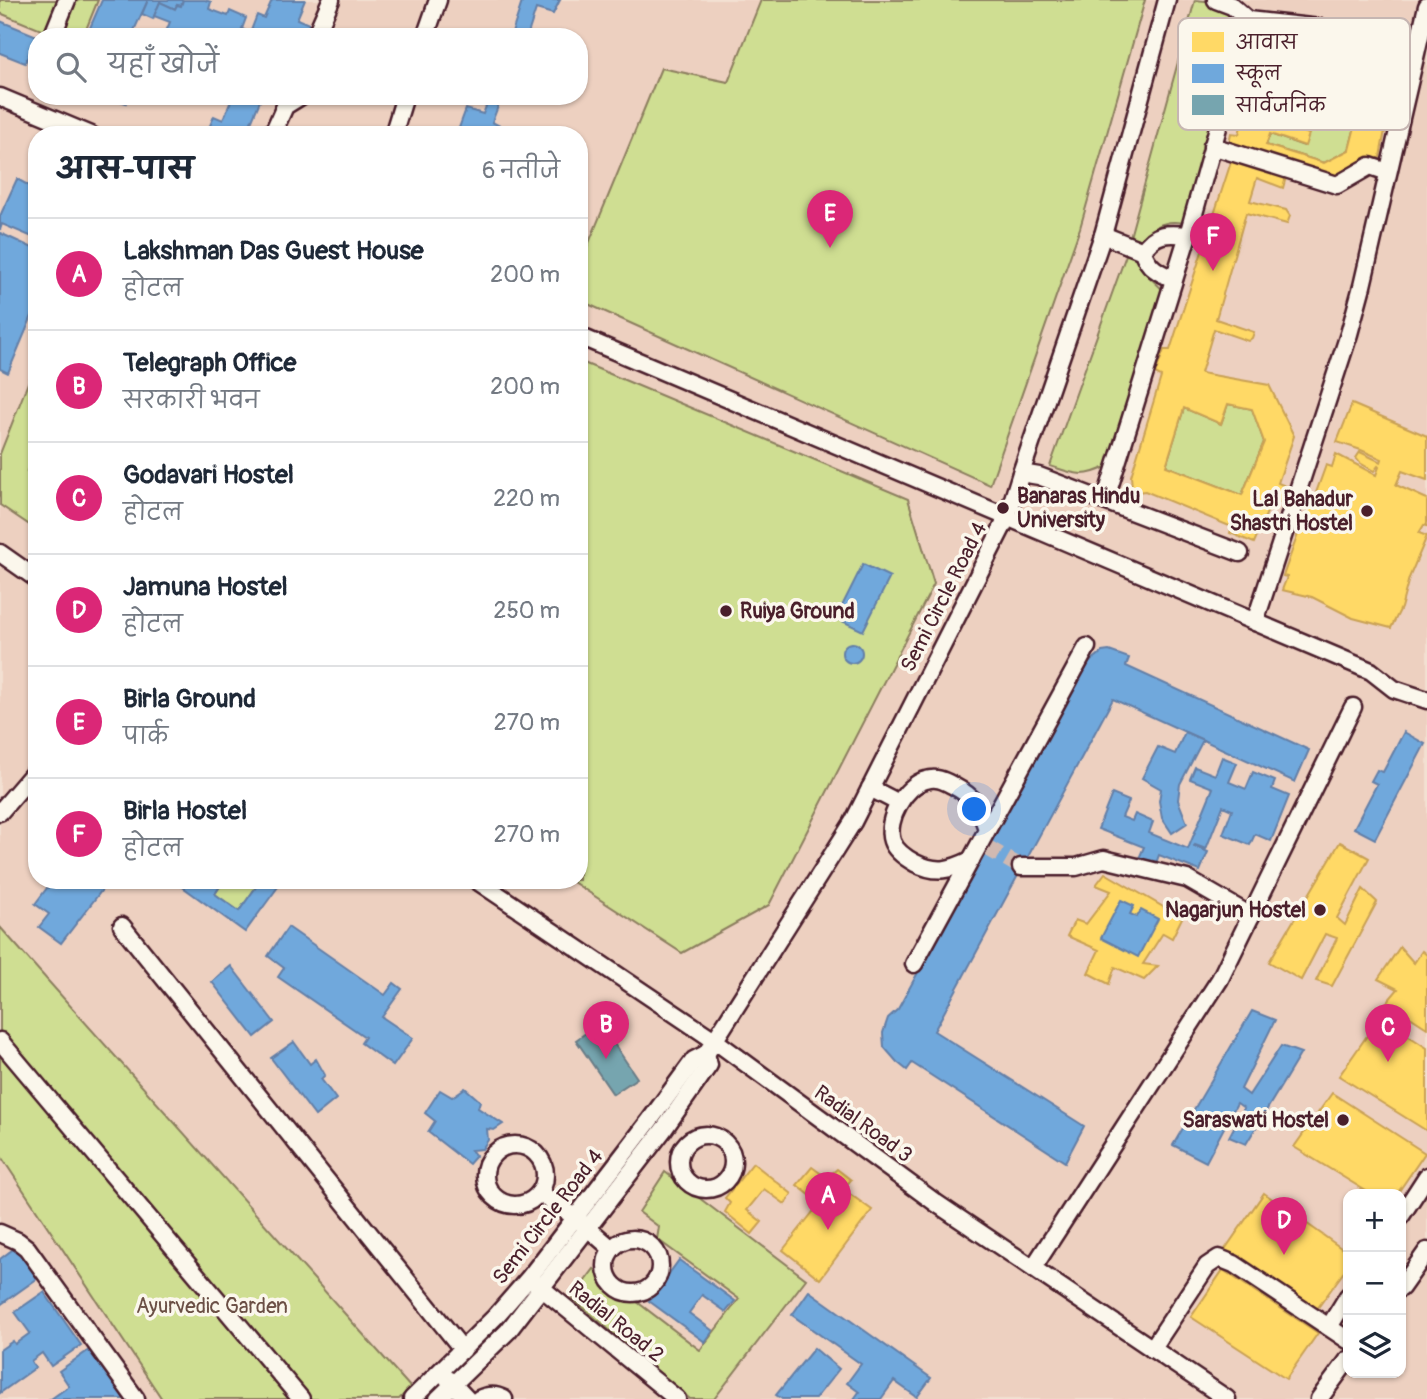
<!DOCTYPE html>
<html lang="hi">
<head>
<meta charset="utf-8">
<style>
	:root { --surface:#fff; --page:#f6f6f7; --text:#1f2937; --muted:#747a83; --line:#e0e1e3; --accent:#db2777 }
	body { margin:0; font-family:Pangolin,"Playpen Sans Deva",sans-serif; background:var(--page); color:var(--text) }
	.controls { position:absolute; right:21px; bottom:21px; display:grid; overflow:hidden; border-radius:14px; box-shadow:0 2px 5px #0004 }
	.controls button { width:63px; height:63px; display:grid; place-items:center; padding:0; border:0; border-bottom:2px solid var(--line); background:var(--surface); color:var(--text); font:35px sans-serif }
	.you { position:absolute; left:975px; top:810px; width:24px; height:24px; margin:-18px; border:5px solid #fff; border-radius:50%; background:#1a73e8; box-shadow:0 0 0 10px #1a73e833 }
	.badge { display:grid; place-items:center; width:46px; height:46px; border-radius:50%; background:var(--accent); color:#fff; font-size:23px; font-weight:700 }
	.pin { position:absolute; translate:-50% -58px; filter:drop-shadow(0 2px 4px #0008) }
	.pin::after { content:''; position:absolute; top:37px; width:24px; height:21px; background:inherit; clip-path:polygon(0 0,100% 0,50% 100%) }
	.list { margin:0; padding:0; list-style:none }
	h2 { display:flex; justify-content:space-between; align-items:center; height:91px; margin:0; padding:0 28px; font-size:30px }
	h2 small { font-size:23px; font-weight:400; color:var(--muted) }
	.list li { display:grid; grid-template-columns:46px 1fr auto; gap:21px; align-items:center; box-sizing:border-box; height:112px; padding:0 28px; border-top:2px solid var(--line) }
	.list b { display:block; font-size:26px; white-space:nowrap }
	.list p { margin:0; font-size:23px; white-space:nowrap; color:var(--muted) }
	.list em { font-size:23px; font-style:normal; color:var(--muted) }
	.icon { flex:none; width:38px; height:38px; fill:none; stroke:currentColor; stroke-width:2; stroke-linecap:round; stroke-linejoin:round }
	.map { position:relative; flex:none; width:1427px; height:1399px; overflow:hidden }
	.search { position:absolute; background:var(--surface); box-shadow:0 2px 5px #0004; left:28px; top:28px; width:560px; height:77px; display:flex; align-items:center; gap:18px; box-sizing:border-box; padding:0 24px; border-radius:28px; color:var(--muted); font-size:26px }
	.panel { position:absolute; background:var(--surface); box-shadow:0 2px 5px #0004; left:28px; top:126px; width:560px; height:763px; border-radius:28px }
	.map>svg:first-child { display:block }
</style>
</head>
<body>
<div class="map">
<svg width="1427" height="1399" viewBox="0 0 1427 1399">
	<rect width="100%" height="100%" fill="#f3e0d2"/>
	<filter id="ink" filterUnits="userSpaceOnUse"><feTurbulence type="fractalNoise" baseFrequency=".0143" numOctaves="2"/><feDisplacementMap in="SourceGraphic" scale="14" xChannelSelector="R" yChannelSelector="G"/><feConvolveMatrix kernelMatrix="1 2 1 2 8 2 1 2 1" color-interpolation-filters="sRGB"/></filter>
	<g filter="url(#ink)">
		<!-- built -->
		<path fill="#edd0c0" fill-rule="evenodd" d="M0,0H1427V1399H0ZM37,37H579V96H37ZM37,135H579V880H37ZM1348,1194H1401V1373H1348Z"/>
		<!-- green -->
		<g fill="#cfde92" stroke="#8c7e5e" stroke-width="2">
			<polygon points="0,0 60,0 46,32 0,13"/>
			<polygon points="80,0 98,0 83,37 59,37 73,2"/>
			<polygon points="761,0 1145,0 1080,228 990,485 579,300 579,267 661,68 728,82"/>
			<path d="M1195,0L1217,2L1242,24L1183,223C1166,219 1152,227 1142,240L1130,237Z"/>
			<polygon points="1286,66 1367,80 1349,150 1324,163 1266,145 1270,134 1304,146 1284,126 1283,130 1269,126"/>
			<path d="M1127,252L1136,255L1146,274L1163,290L1108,466C1083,479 1075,474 1050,466Z"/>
			<polygon points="37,360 37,447 27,471 37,476 37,530 0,505 0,454"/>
			<polygon points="579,361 908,499 934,584 769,905 682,953 570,880 579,880"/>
			<polygon points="1228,404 1252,409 1264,442 1242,495 1166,466 1184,408 1221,424"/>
			<polygon points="224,880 261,880 239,911 215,894"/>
			<polygon points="0,927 411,1388 399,1399 162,1399 0,1155"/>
			<polygon points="665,1172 806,1279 714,1399 690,1399 572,1298 594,1269 700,1350 739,1299 657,1239 659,1227 639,1212"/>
		</g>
		<!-- homes -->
		<g fill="#ffd966" stroke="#c9a154" stroke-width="2" fill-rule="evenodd">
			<path d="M1271,25L1402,47L1392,94L1402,98L1400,110L1389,109L1380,157L1327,188L1286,177L1283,188L1257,178L1250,201L1286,210L1290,216L1287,224L1246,213L1216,319L1254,332L1252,338L1248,341L1214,329L1201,373L1269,385L1294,436L1278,483L1288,487L1282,503L1273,498L1254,543L1230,533L1232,527L1145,491L1138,492L1132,487L1131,476L1161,377L1155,374L1164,350H1170L1232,159L1226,157L1231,133L1239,134L1262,45L1259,36L1264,26ZM1286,66L1367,80L1349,150L1324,163L1266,145L1270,134L1305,146L1309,134L1284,126L1283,130L1269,126ZM1228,404L1252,409L1264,442L1242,495L1166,466L1184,408L1221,424Z"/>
			<polygon points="1352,404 1427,436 1427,480 1402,471 1396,485 1427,499 1427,526 1424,525 1419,533 1427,536 1409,578 1401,608 1391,628 1353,618 1312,597 1282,590 1287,577 1283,576 1303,520 1313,501 1326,465 1332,467 1336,454 1376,475 1379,467 1378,466 1374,471 1360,463 1356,458 1360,452 1381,462 1382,459 1361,450 1337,442"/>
			<polygon points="1340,842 1369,858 1337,918 1345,925 1363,889 1377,902 1332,986 1316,981 1337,938 1325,934 1301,980 1269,962"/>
			<polygon points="1105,873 1182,918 1172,938 1163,933 1143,964 1158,966 1144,980 1115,967 1109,984 1088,973 1099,950 1067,936 1075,920 1086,924 1111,891 1096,885"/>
			<polygon points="1400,947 1414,963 1422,951 1427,955 1427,1028 1387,1002 1398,989 1378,979"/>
			<polygon points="1380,1017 1427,1048 1427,1131 1339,1076"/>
			<polygon points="1332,1093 1425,1153 1397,1194 1371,1194 1294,1147"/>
			<polygon points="753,1163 792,1194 785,1204 764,1189 747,1210 762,1222 752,1234 725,1212 730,1203 725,1198"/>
			<polygon points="812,1167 827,1178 837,1169 851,1180 843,1189 872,1210 820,1279 783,1250 820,1203 797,1185"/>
			<polygon points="1264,1193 1348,1253 1348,1266 1312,1316 1219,1258"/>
			<polygon points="1223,1270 1318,1333 1286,1379 1191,1317"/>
		</g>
		<!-- schools -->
		<g fill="#6fa8dc" stroke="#647fa7" stroke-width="2">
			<polygon points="102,0 148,0 131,37 86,37"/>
			<polygon points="148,0 183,0 181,6 177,5 175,9 160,2 153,19 142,14"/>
			<polygon points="183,0 205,0 211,2 209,9 228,16 230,11 246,18 239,37 172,37 165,34 170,22 154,16 160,2 175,9 177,5 181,6"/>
			<polygon points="272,0 305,0 297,19 309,24 304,37 239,37 242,29 250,33 257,15 264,18"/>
			<polygon points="518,0 560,0 553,14 536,9 527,37 509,37 511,36 522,2"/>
			<polygon points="0,21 37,36 25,63 0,53"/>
			<polygon points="106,96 128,96 126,103"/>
			<polygon points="233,96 262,96 246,134 247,135 206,135 214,116 223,120"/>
			<polygon points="490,96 502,96 492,122 517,135 476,135 459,128 466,109 483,114"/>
			<polygon points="17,179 37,190 37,239 2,224 0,230 0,216"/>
			<polygon points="0,233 37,250 37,304 8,373 0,369"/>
			<polygon points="863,564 890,577 863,631 836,618"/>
			<circle cx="852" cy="653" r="10"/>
			<polygon points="1109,651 1129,658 1126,666 1309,750 1295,782 1113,699 934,1031 1084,1126 1065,1162 912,1063 907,1070 897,1062 884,1047 883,1033 888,1018 898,1009 1086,665 1102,652"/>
			<polygon points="1185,732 1203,740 1180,784 1178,800 1187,823 1172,833 1162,818 1159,801 1161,789 1142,778 1158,747 1175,754"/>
			<polygon points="1404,732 1425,744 1375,839 1354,828 1377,784 1371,781 1377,770 1383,772"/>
			<polygon points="1222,757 1237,763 1229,782 1246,789 1253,772 1275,781 1272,789 1289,796 1271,841 1255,834 1250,845 1223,834 1232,810 1223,806 1206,849 1195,845 1194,846 1208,852 1200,871 1159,855 1154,869 1137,863 1144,847 1098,829 1112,794 1129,801 1122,817 1132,821 1135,814 1153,822 1149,833 1188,849 1213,788 1190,779 1195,767 1215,775"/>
			<polygon points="53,880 108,882 61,943 39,927 49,914 35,904"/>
			<polygon points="173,880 224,880 215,894 239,911 261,880 283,880 245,932"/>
			<polygon points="1121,900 1134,906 1130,914 1137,917 1141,910 1158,919 1138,957 1101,938"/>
			<polygon points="288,927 385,995 394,983 402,989 382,1017 413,1038 393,1066 361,1043 365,1037 278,977 284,968 268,956"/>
			<polygon points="231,966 274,1022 255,1037 212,982"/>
			<polygon points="1252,1011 1275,1020 1241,1089 1249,1095 1281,1046 1301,1053 1246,1144 1229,1137 1244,1108 1237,1103 1206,1162 1173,1145"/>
			<polygon points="294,1042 310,1064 316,1059 325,1075 321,1079 336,1099 315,1116 271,1058"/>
			<polygon points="465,1088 480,1101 478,1108 503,1124 494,1130 487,1129 488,1140 482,1149 471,1150 476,1156 469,1164 428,1132 435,1121 425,1113 440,1090 452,1097"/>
			<polygon points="16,1247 38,1278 0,1305 0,1259"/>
			<polygon points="679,1260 735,1301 726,1312 702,1295 689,1313 713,1331 705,1342 649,1301"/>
			<polygon points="809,1291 931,1378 917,1397 894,1381 881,1399 854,1399 859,1392 847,1383 861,1364 792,1315"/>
			<polygon points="44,1292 81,1345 51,1366 42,1353 31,1361 35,1368 0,1393 0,1350 13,1341 15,1344 30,1333 15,1312"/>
			<polygon points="92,1348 127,1398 126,1399 51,1399 69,1386 59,1371"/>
			<polygon points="814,1348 839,1369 815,1399 782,1399 776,1395"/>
		</g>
		<!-- public -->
		<polygon fill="#76a5af" stroke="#697d87" stroke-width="2" points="600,1023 637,1078 613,1094 576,1040"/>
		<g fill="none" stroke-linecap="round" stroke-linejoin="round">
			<!-- minor-tunnel -->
			<polyline stroke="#d1b9b1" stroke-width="16" stroke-dasharray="16 8" stroke-linecap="butt" points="986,847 1021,867"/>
			<defs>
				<g id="minor">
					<polyline points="1248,20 1402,37"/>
					<polyline points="52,37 67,0"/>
					<polyline points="318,37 316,34 331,0"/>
					<polyline points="425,37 438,0"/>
					<polyline points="0,97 91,135"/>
					<polyline points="272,135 285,106 301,96"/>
					<polyline points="393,135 405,96"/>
					<polyline points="1212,146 1337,185 1370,166 1388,172"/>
					<polyline points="1103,235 1143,251"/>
					<path d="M1174,279C1159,273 1147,267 1143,251C1155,232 1167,233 1188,235"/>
					<polyline points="579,336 1371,671 1394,689 1427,700"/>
					<polyline points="1021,473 1039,476 1240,553"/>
					<polyline points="1105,501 1188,235 1248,20 1232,6 1216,0"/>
					<polyline points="0,553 37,579"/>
					<polyline points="1255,622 1349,334 1362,286 1427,6"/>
					<polyline points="870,788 899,803"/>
					<polyline points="0,812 37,769"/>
					<path d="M971,860C950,870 937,874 915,863C906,858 895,850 892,841C885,820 905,785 926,780C936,777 943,780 952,785C975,797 979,805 987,829"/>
					<polyline points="1021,867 1076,867 1104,859 1187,879 1251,916"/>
					<polyline points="476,880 714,1040 936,1203 1227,1399"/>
					<polyline points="122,926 463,1350"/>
					<polyline points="914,964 1087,647"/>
					<polyline points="0,1041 301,1399"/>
					<circle cx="706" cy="1162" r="27"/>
					<circle cx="515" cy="1175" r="30"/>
					<polyline points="539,1193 575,1217 612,1249"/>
					<polyline points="1401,1216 1427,1176"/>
					<polyline points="0,1233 18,1241 27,1248 136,1399"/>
					<circle cx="633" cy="1266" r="27"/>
					<polyline points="1033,1268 1220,979 1353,707"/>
					<polyline points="533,1281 677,1399"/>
					<polyline points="1401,1288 1427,1251"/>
					<polyline points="1329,1327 1348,1296"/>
					<polyline points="1152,1349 1207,1266 1219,1258 1234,1264 1348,1340"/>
					<polyline points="447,1378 467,1399"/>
					<polyline points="412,1399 495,1317 529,1278 650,1120 694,1060 706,1054 853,822 1007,518 1021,473 1103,235 1167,0"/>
					<polyline points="438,1399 508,1331 664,1129 709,1065 706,1054"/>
					<path d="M479,1399C487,1395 495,1394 504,1399"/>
					<polyline points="1319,1399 1348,1360"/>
				</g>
			</defs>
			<!-- minor casing -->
			<use href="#minor" stroke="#4a1f2b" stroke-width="21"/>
			<!-- minor -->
			<use href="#minor" stroke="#fbf7ec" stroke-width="16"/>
		</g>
	</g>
	<!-- markers -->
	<g fill="#4a1f2b" stroke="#fbf7ec" stroke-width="2.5">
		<circle cx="1003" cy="508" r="7"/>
		<circle cx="1367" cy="511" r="7"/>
		<circle cx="726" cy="611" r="7"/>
		<circle cx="1320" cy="910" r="7"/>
		<circle cx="1343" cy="1120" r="7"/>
	</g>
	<g text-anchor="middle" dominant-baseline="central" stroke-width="7" stroke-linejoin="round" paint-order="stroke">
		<!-- poi labels -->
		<g font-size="21" font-weight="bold" fill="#4a1f2b" stroke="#fbf7ec" text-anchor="end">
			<text x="1017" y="496" text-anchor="start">Banaras Hindu<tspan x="1017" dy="24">University</tspan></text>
			<text x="1353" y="499">Lal Bahadur<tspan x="1353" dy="24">Shastri Hostel</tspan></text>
			<text x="740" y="611" text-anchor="start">Ruiya Ground</text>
			<text x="1306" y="910">Nagarjun Hostel</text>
			<text x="1329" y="1120">Saraswati Hostel</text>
		</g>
		<!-- street labels -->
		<g font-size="21" fill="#4a1f2b" stroke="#fbf7ec">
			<text transform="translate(944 597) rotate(-63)">Semi Circle Road 4</text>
			<text transform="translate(863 1124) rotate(36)">Radial Road 3</text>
			<text transform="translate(548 1217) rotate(-52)">Semi Circle Road 4</text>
			<text transform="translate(616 1322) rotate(39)">Radial Road 2</text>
		</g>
		<!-- park labels -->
		<g font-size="21" fill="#6b4f45" stroke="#fbf7ec">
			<text x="212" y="1306">Ayurvedic Garden</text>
		</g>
	</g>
	<!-- legend -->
	<rect x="1178" y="18" width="232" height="112" rx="10" fill="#fbf7ec" stroke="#c6b6b2" stroke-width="2"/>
	<rect x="1192" y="32" width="32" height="20" fill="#ffd966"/>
	<rect x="1192" y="64" width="32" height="19" fill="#6fa8dc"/>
	<rect x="1192" y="95" width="32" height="20" fill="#76a5af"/>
	<g font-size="19" fill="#4a1f2b">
		<text x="1236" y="49">आवास</text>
		<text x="1236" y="80">स्कूल</text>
		<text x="1236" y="112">सार्वजनिक</text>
	</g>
</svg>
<div class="controls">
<button>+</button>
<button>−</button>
<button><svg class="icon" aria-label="layers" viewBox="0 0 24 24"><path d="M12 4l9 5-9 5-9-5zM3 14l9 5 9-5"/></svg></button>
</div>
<div class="you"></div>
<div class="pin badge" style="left:828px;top:1230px">A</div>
<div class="pin badge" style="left:606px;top:1059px">B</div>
<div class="pin badge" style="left:1388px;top:1062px">C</div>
<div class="pin badge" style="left:1284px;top:1255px">D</div>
<div class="pin badge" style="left:830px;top:248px">E</div>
<div class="pin badge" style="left:1213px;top:271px">F</div>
<div class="search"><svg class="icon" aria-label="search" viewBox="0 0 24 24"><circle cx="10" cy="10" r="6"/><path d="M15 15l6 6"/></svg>यहाँ खोजें</div>
<section class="panel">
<h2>आस-पास<small>6 नतीजे</small></h2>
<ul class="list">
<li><span class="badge">A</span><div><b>Lakshman Das Guest House</b><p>होटल</p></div><em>200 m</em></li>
<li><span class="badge">B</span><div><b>Telegraph Office</b><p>सरकारी भवन</p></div><em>200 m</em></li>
<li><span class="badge">C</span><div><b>Godavari Hostel</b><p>होटल</p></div><em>220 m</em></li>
<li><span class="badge">D</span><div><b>Jamuna Hostel</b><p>होटल</p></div><em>250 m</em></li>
<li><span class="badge">E</span><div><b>Birla Ground</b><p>पार्क</p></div><em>270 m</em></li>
<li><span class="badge">F</span><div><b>Birla Hostel</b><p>होटल</p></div><em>270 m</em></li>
</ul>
</section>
</div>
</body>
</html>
